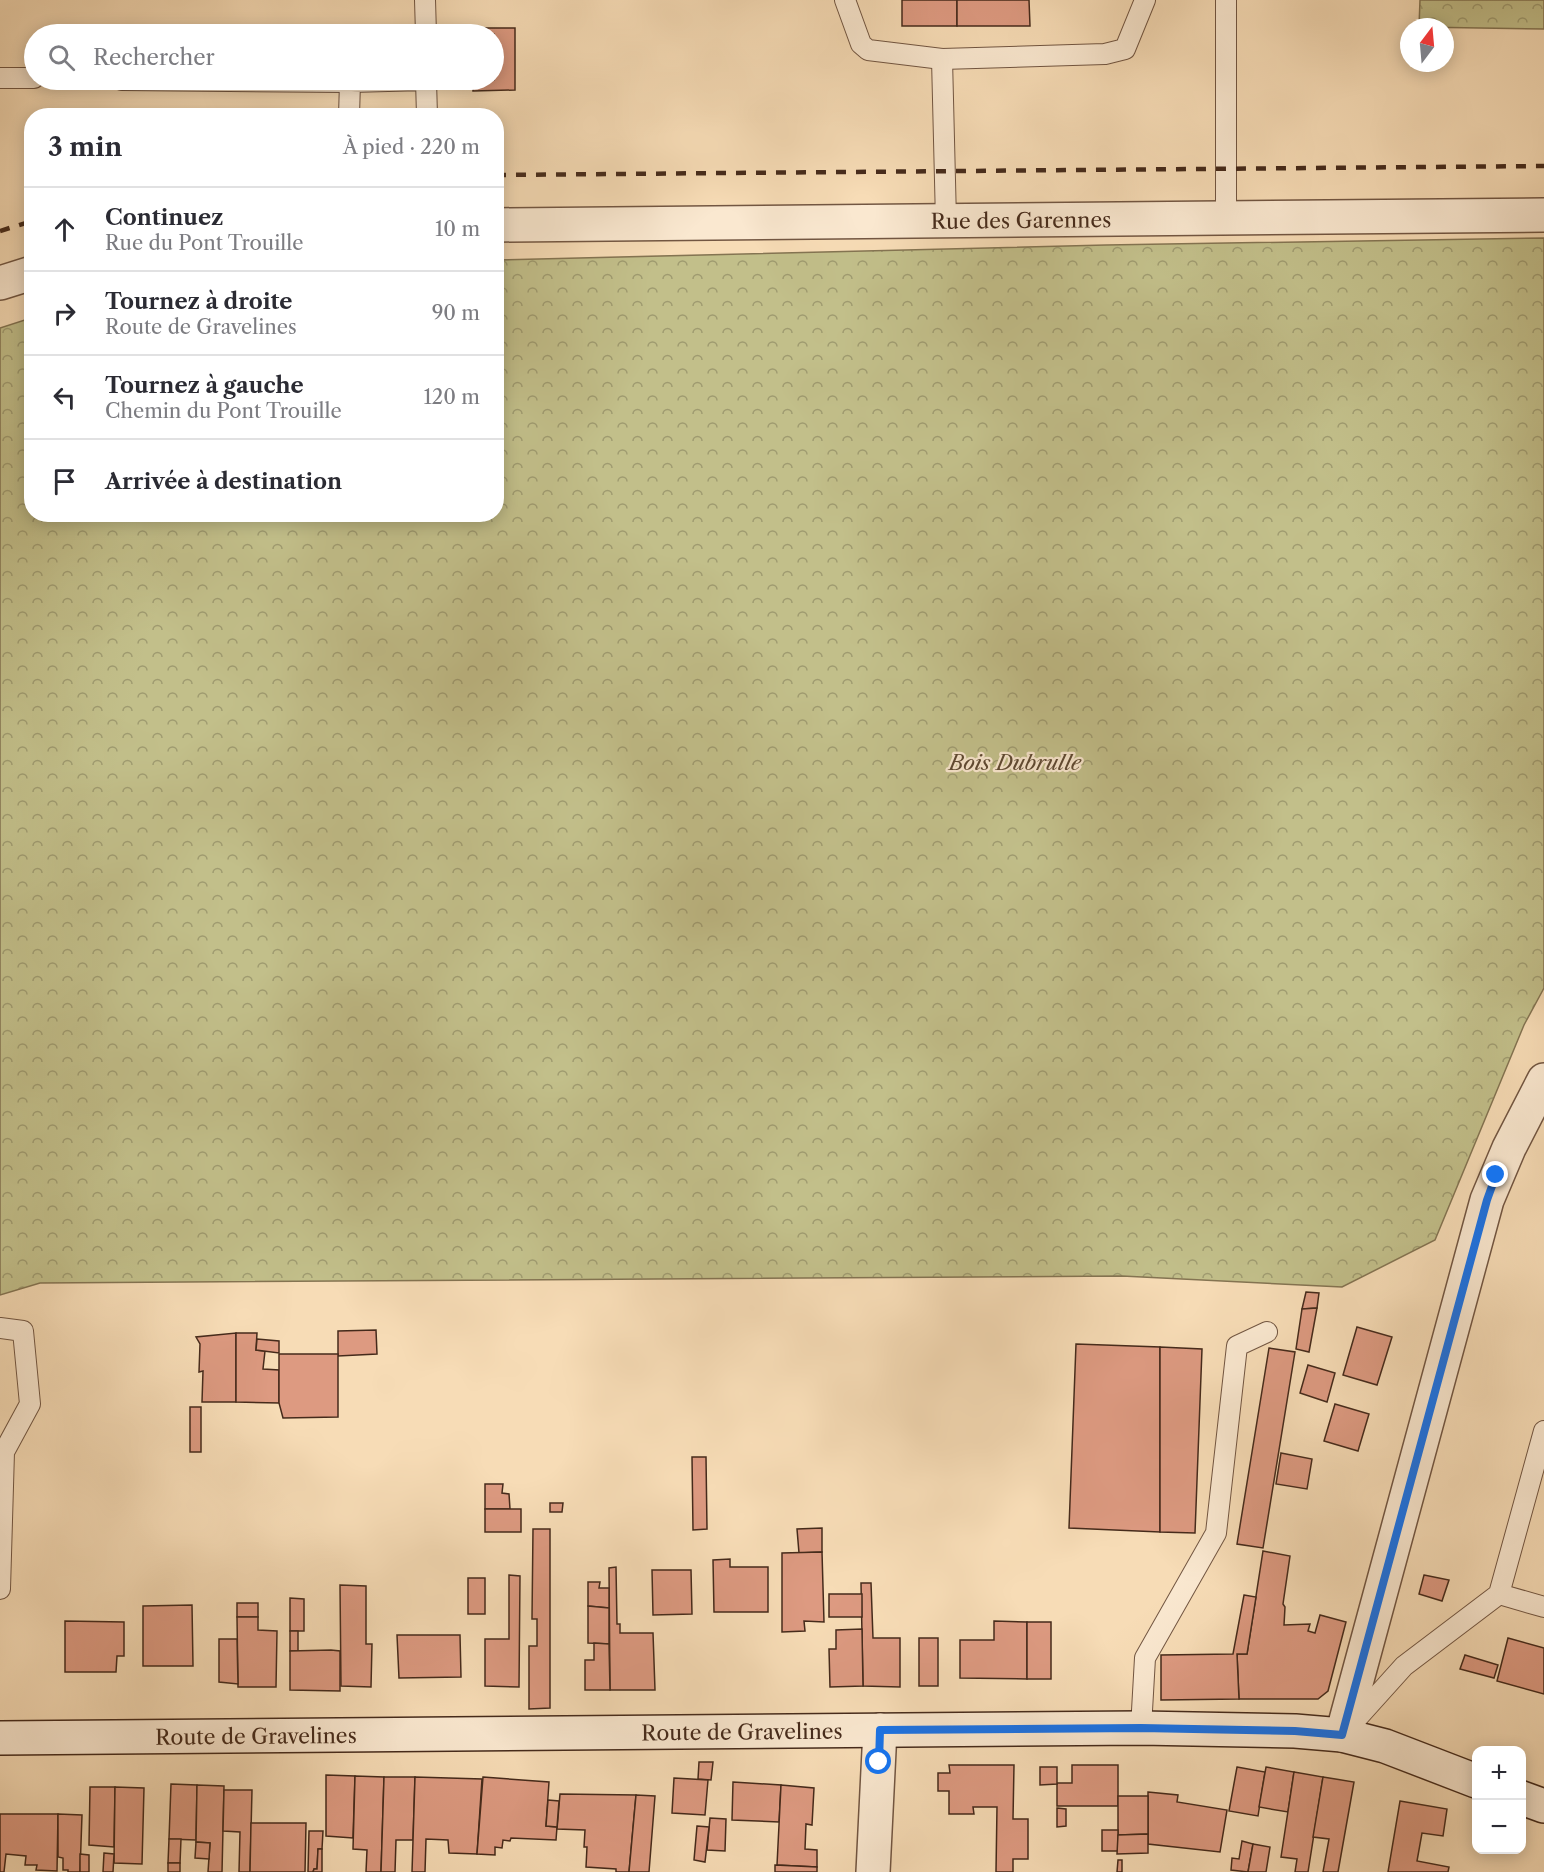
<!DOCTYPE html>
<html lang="fr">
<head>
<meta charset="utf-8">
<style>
	:root { --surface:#fff; --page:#f2f2f3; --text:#2b2b33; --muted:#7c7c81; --line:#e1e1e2 }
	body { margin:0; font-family:"Libre Caslon Text",serif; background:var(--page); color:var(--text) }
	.controls { position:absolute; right:18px; bottom:18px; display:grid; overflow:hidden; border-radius:12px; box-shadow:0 3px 15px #0003 }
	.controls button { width:54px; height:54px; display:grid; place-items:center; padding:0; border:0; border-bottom:2px solid var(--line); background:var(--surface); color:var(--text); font:30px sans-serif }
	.compass { position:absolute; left:1400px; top:18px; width:54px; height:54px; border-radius:50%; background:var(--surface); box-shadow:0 3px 15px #0003; rotate:16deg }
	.stop { position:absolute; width:18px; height:18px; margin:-14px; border:4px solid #1a73e8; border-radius:50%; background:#fff }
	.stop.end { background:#1a73e8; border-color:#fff; box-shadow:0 2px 6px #0008 }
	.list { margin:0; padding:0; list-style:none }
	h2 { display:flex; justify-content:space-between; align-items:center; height:78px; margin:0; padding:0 24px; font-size:26px }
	h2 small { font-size:20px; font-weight:400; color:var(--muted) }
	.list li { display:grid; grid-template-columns:39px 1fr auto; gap:18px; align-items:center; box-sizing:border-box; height:84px; padding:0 24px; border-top:2px solid var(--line) }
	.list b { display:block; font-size:22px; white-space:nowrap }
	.list p { margin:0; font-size:20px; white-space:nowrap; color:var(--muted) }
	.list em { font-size:20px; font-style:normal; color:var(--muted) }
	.icon { flex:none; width:33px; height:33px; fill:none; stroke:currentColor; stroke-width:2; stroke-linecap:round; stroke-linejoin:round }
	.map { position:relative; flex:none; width:1544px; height:1872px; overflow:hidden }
	.search { position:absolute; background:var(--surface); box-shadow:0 3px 15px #0003; left:24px; top:24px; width:480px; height:66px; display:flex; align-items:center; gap:15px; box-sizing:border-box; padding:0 21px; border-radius:33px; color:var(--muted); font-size:22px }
	.panel { position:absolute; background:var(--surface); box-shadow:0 3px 15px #0003; left:24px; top:108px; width:480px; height:414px; border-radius:24px }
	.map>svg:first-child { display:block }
</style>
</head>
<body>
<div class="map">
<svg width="1544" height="1872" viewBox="0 0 1544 1872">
	<defs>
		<pattern id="forest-crowns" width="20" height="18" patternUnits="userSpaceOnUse" patternTransform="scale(1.5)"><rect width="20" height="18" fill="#c2bf8a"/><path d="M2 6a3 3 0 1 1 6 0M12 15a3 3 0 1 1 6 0" fill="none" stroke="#9f9b70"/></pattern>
	</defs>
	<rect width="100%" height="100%" fill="#f7dcb6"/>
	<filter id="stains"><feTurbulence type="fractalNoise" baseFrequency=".00333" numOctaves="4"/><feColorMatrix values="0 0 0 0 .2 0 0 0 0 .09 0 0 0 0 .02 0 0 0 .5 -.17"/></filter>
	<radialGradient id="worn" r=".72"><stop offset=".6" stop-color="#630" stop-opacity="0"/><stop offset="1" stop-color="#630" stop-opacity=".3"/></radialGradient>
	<!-- forest -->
	<g fill="url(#forest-crowns)" stroke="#847452" stroke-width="1.5">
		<polygon points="1420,0 1544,0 1544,29 1419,27"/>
		<polygon points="1544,238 1544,988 1524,1025 1435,1240 1342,1287 1122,1276 40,1283 0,1295 0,328 31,318 32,514 496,514 497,260 1106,245"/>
	</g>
	<!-- building -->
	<g fill="#dd9a81" stroke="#452a1b" stroke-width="1.5">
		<rect x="902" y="0" width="55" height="26"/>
		<polygon points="957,0 1029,0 1030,26 957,26"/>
		<polygon points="473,28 515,28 515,90 473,91 473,80 494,80 494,34 473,34"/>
		<polygon points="1306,1292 1319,1293 1317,1308 1302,1309"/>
		<polygon points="1317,1308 1309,1352 1296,1349 1302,1309"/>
		<polygon points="1357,1327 1392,1337 1377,1385 1343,1375"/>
		<polygon points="376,1330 377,1354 338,1356 338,1331"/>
		<polygon points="236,1333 236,1402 202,1402 203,1371 199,1372 200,1344 196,1337"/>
		<polygon points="236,1333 257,1333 256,1350 265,1351 263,1369 279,1370 279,1403 236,1402"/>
		<polygon points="257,1339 279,1341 279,1353 256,1350"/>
		<polygon points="1076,1344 1160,1347 1160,1532 1069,1528"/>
		<polygon points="1160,1347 1202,1349 1195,1533 1160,1532"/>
		<polygon points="1269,1348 1295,1352 1263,1548 1237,1544"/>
		<polygon points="279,1354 338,1354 338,1417 283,1418 279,1403"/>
		<polygon points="1308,1365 1335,1373 1327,1402 1300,1393"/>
		<polygon points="1335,1404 1369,1414 1358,1451 1324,1441"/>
		<rect x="190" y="1407" width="11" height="45"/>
		<polygon points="1281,1453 1312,1459 1307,1489 1276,1484"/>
		<polygon points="692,1457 706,1457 707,1529 693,1530"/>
		<polygon points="485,1484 503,1484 502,1493 509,1494 510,1509 485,1509"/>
		<polygon points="550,1503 563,1503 562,1512 550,1512"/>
		<rect x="485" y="1509" width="36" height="23"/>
		<polygon points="822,1528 822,1552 799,1553 797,1529"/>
		<polygon points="533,1529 550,1529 550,1708 529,1709 529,1646 537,1646 537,1619 532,1619"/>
		<polygon points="1263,1551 1290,1556 1283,1604 1285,1607 1284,1625 1310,1624 1308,1631 1315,1633 1320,1615 1346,1622 1328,1691 1318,1699 1239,1699 1237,1654 1247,1654"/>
		<polygon points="822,1552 824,1622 804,1621 805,1631 782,1632 782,1553"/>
		<polygon points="730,1559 730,1567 768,1567 768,1612 714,1612 713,1560"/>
		<polygon points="616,1567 617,1624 620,1624 620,1633 653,1633 655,1690 610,1690 609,1568"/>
		<polygon points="652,1570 691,1570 692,1614 653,1615"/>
		<polygon points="509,1575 520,1576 519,1687 485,1686 485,1639 509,1639"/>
		<polygon points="1424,1575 1449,1580 1442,1601 1419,1594"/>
		<rect x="468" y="1578" width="17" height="36"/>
		<polygon points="588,1582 600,1582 599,1588 609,1588 609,1608 588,1606"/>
		<polygon points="861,1583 871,1583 873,1638 900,1638 900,1687 863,1686"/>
		<polygon points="340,1585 366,1586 366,1644 372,1644 371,1687 341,1686"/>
		<rect x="829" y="1594" width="33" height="23"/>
		<polygon points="1244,1595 1256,1597 1247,1654 1237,1654 1239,1699 1161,1700 1161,1655 1233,1654"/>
		<polygon points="290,1598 304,1599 304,1631 290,1631"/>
		<rect x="237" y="1603" width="21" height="14"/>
		<polygon points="192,1605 193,1666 143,1666 143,1606"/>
		<polygon points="588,1606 609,1608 609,1644 588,1643"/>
		<polygon points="237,1617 258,1617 258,1630 277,1631 276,1687 238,1687"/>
		<polygon points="65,1621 124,1622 124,1656 117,1656 116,1672 65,1672"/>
		<polygon points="994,1621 1027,1622 1027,1679 960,1678 960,1640 994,1640"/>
		<rect x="1027" y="1622" width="24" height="57"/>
		<polygon points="862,1629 863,1686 830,1687 829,1649 836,1649 836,1630"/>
		<rect x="290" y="1631" width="8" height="20"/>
		<polygon points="397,1635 460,1635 461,1677 399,1678"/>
		<rect x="919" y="1638" width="19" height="48"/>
		<polygon points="1508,1638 1544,1648 1544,1694 1497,1681"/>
		<polygon points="219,1639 237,1639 238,1684 219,1682"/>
		<polygon points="594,1643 609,1644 610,1690 585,1690 585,1660 594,1660"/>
		<polygon points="331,1650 340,1651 340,1691 290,1690 290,1651"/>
		<polygon points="1465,1655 1498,1665 1494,1678 1460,1669"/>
		<polygon points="699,1762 713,1762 711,1780 698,1779"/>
		<polygon points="949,1765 1014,1765 1013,1819 1028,1819 1028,1859 1013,1859 1013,1872 996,1872 997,1807 973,1807 974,1814 949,1814 949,1791 938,1791 938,1773 950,1773"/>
		<polygon points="1072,1765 1118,1765 1118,1806 1057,1806 1057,1783 1072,1783"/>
		<polygon points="1040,1767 1057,1767 1057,1784 1040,1785"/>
		<polygon points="1237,1767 1265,1772 1258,1816 1229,1811"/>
		<polygon points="1266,1767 1294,1772 1288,1812 1259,1807"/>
		<polygon points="1294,1772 1323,1777 1308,1872 1295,1872 1297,1859 1281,1857"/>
		<polygon points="326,1775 355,1776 353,1838 326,1836"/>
		<polygon points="355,1776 384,1777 381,1872 366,1872 367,1850 353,1849"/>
		<polygon points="384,1777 415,1777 413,1840 396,1840 395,1872 381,1872"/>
		<polygon points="415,1777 482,1779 477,1854 449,1853 448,1840 426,1839 425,1872 412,1872"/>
		<polygon points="483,1777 549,1782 546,1826 557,1827 556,1840 511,1838 510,1841 503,1840 502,1848 495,1847 495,1855 477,1854"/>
		<polygon points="1323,1777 1354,1782 1338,1872 1323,1872 1329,1839 1313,1837"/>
		<polygon points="674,1778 708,1780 705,1815 672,1813"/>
		<polygon points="733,1782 781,1785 779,1822 732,1820"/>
		<polygon points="171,1784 197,1785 196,1840 169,1839"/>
		<polygon points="197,1785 224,1786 222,1872 208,1872 210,1843 196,1842"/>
		<polygon points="781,1785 814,1788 812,1825 806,1824 805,1849 817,1850 817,1867 777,1865"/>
		<polygon points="90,1787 115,1787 114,1847 89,1845"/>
		<polygon points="115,1787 144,1788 142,1864 114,1863"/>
		<polygon points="224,1790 252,1790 250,1872 239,1872 240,1832 223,1831"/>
		<polygon points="1148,1792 1178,1795 1177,1802 1227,1810 1220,1852 1148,1844"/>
		<polygon points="560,1794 636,1795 629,1872 616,1872 616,1869 586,1867 587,1847 584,1847 585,1830 557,1829"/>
		<polygon points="636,1795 655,1796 649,1872 629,1872"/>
		<polygon points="1118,1796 1148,1796 1148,1834 1118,1835"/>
		<polygon points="548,1800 559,1801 557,1827 546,1826"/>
		<polygon points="1400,1801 1447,1809 1443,1836 1422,1833 1417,1861 1449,1867 1448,1872 1388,1872"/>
		<polygon points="1057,1808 1066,1809 1066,1826 1057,1827"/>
		<polygon points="0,1814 58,1814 57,1871 36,1870 37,1865 25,1865 26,1856 6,1854 4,1872 0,1872"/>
		<polygon points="58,1814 82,1815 80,1872 68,1872 68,1870 63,1870 63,1858 58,1857"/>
		<polygon points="710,1818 726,1819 725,1851 707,1850"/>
		<polygon points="251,1823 306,1823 305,1872 250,1872"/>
		<polygon points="697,1826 709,1827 705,1862 694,1860"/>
		<rect x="1102" y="1830" width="16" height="21"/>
		<polygon points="309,1831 323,1831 322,1849 318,1849 317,1869 314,1869 313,1872 308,1872"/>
		<polygon points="1148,1834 1148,1853 1117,1854 1118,1835"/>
		<polygon points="169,1839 181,1839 180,1863 168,1863"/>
		<polygon points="1242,1841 1253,1844 1248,1872 1231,1870 1232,1858 1239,1859"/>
		<polygon points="196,1842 210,1843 209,1859 195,1858"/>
		<polygon points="1253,1844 1270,1847 1266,1872 1248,1872"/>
		<polygon points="318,1849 322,1849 322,1872 313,1872 314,1869 317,1869"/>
		<polygon points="104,1853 114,1854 113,1872 103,1872"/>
		<polygon points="80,1854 89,1855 89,1872 80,1872"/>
		<polygon points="1118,1860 1122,1860 1122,1872 1117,1872"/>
		<rect x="168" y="1863" width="12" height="9"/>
		<polygon points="775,1865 817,1867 817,1872 775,1872"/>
	</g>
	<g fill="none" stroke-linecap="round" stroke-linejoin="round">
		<defs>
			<g id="service">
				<polyline points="425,0 426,34"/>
				<polyline points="845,0 861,44 868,50 942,59 1105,54 1125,49 1145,0"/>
				<polyline points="942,59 946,221"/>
				<polyline points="0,78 34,78"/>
				<polyline points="122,80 350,82"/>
				<polyline points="349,116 350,82 426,80 427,116"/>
				<polyline points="1226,218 1226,0"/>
				<polyline points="0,1328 23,1331 30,1404 4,1452 0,1589"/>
				<polyline points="1499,1594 1544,1607"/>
				<polyline points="1350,1726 1404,1666 1499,1594 1544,1431"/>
				<polyline points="1141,1728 1145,1658 1216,1533 1237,1346 1267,1332"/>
			</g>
			<g id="minor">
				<path id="s1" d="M496,225L1544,215"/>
				<polyline points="0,283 32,273"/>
				<polyline points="1342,1735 1487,1200 1509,1148 1544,1080"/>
				<polyline points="873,1872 880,1730"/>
			</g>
			<g id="secondary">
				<path id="s2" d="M0,1738L1141,1728L1295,1731L1342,1735L1385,1746L1476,1781"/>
				<polyline points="1522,1798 1544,1806"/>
			</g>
		</defs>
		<!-- service casing -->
		<use href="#service" stroke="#725642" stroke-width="22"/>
		<!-- minor casing -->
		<use href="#minor" stroke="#725642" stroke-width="36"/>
		<!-- secondary casing -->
		<use href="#secondary" stroke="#452a1b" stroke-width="36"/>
		<!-- service -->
		<use href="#service" stroke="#fae8d0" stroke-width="20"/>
		<!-- minor -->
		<use href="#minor" stroke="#fae8d0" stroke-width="33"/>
		<!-- secondary -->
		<use href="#secondary" stroke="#fae8d0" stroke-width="33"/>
		<!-- rail -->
		<g stroke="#452a1b" stroke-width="4.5" stroke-dasharray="10 10" stroke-linecap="butt">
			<polyline points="496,175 1544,166"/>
			<polyline points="0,231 32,221"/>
		</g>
	</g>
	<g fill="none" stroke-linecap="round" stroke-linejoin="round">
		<!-- route -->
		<polyline stroke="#1a73e8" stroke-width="8" points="879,1762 880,1730 1141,1728 1295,1731 1342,1735 1487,1200 1496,1175"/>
	</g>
	<g text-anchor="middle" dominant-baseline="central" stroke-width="4.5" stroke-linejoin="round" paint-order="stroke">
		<!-- street labels -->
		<g font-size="21" fill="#452a1b" stroke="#fae8d0">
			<text stroke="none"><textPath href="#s1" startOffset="525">Rue des Garennes</textPath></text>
			<text stroke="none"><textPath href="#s2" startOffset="742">Route de Gravelines</textPath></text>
			<text stroke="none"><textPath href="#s2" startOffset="256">Route de Gravelines</textPath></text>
		</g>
		<!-- park labels -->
		<g font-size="21" font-style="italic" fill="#5e4831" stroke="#fae8d0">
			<text x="1015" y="762">Bois Dubrulle</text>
		</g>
	</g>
	<rect width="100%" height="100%" filter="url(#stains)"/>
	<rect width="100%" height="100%" fill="url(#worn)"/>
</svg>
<div class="controls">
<button>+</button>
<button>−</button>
</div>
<svg class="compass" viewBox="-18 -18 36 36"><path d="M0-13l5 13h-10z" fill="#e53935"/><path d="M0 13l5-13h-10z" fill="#7c7c81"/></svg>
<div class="stop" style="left:879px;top:1762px"></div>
<div class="stop end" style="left:1496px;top:1175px"></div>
<div class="search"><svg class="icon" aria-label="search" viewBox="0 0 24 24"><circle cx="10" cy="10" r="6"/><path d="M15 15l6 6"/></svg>Rechercher</div>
<section class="panel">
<h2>3 min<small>À pied · 220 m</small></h2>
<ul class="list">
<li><svg class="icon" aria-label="ahead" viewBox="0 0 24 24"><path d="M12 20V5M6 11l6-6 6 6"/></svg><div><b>Continuez</b><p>Rue du Pont Trouille</p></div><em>10 m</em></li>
<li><svg class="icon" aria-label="right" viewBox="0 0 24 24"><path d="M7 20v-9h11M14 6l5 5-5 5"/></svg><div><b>Tournez à droite</b><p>Route de Gravelines</p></div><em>90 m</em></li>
<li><svg class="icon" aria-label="left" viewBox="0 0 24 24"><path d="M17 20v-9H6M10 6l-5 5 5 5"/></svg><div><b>Tournez à gauche</b><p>Chemin du Pont Trouille</p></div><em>120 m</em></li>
<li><svg class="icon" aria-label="arrive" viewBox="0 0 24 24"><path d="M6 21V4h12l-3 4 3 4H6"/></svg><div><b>Arrivée à destination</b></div></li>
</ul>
</section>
</div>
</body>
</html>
